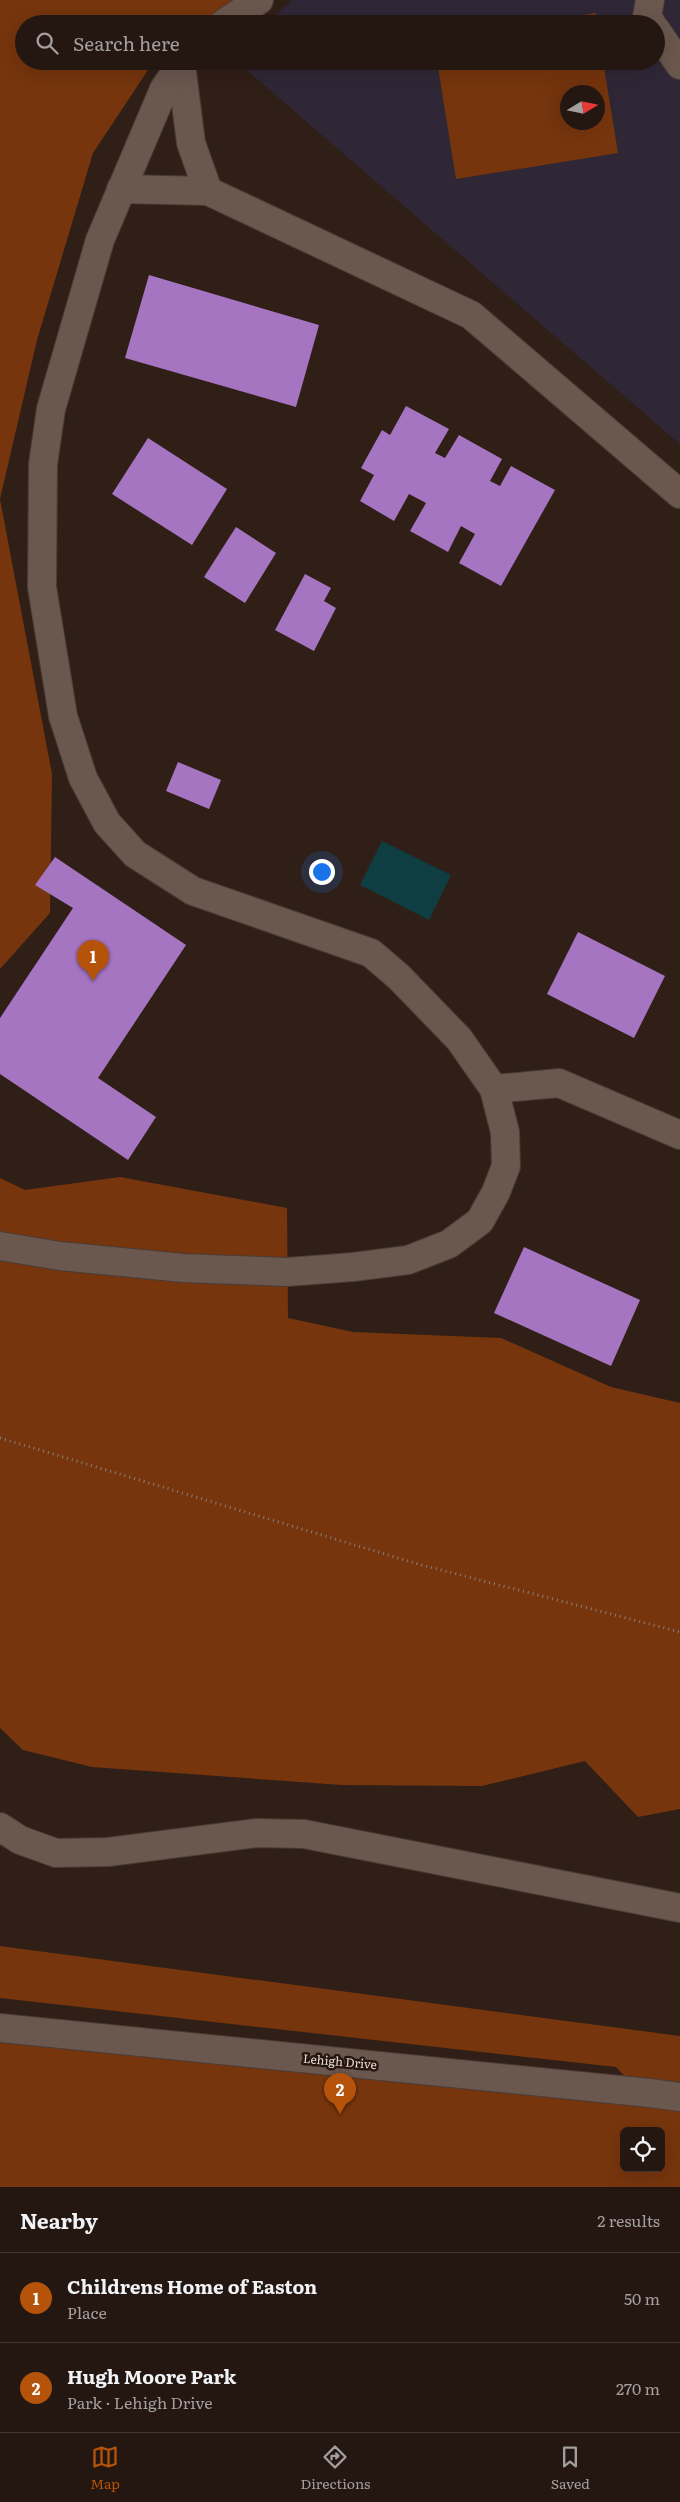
<!DOCTYPE html>
<html lang="en">
<head>
<meta charset="utf-8">
<style>
	:root { --surface:#241711; --page:#30241f; --text:#f1f3f6; --muted:#a39f9f; --line:#413631; --accent:#b45309 }
	body { margin:0; font-family:Literata,serif; background:var(--page); color:var(--text) }
	.controls { position:absolute; right:15px; bottom:15px; display:grid; overflow:hidden; border-radius:8px; box-shadow:0 5px 20px #0002 }
	.controls button { width:45px; height:45px; display:grid; place-items:center; padding:0; border:0; border-bottom:1px solid var(--line); background:var(--surface); color:var(--text); font:25px sans-serif }
	.compass { position:absolute; left:560px; top:85px; width:45px; height:45px; border-radius:50%; background:var(--surface); box-shadow:0 5px 20px #0002; rotate:80deg }
	.you { position:absolute; left:321px; top:871px; width:18px; height:18px; margin:-12px; border:4px solid #fff; border-radius:50%; background:#1a73e8; box-shadow:0 0 0 8px #1a73e833 }
	.badge { display:grid; place-items:center; width:32px; height:32px; border-radius:50%; background:var(--accent); color:#fff; font-size:16px; font-weight:700 }
	.pin { position:absolute; translate:-50% -41px; filter:drop-shadow(0 1px 2px #0008) }
	.pin::after { content:''; position:absolute; top:26px; width:18px; height:15px; background:inherit; clip-path:polygon(0 0,100% 0,50% 100%) }
	.list { margin:0; padding:0; list-style:none }
	h2 { display:flex; justify-content:space-between; align-items:center; height:65px; margin:0; padding:0 20px; font-size:21px }
	h2 small { font-size:16px; font-weight:400; color:var(--muted) }
	.list li { display:grid; grid-template-columns:32px 1fr auto; gap:15px; align-items:center; box-sizing:border-box; height:90px; padding:0 20px; border-top:1px solid var(--line) }
	.list b { display:block; font-size:19px; white-space:nowrap }
	.list p { margin:0; font-size:16px; white-space:nowrap; color:var(--muted) }
	.list em { font-size:16px; font-style:normal; color:var(--muted) }
	.icon { flex:none; width:28px; height:28px; fill:none; stroke:currentColor; stroke-width:2; stroke-linecap:round; stroke-linejoin:round }
	.map { position:relative; flex:none; width:680px; height:2187px; overflow:hidden }
	.search { position:absolute; background:var(--surface); box-shadow:0 5px 20px #0002; left:15px; right:15px; top:15px; height:55px; display:flex; align-items:center; gap:12px; box-sizing:border-box; padding:0 18px; border-radius:28px; color:var(--muted); font-size:19px }
	.sheet { height:245px; background:var(--surface) }
	nav { display:flex; justify-content:space-around; align-items:center; box-sizing:border-box; height:70px; border-top:1px solid var(--line); background:var(--surface); font-size:14px; color:var(--muted) }
	nav a { display:grid; justify-items:center; gap:2px }
	nav .on { color:var(--accent) }
	.map>svg:first-child { display:block }
</style>
</head>
<body>
<div class="map">
<svg width="680" height="2187" viewBox="0 0 680 2187">
	<rect width="100%" height="100%" fill="#301f17"/>
	<!-- education -->
	<path fill="#302736" fill-rule="evenodd" d="M292,0H680V444L244,68L248,61H656V24H265ZM568,92H598V122H568Z"/>
	<!-- green -->
	<g fill="#76350d" fill-rule="evenodd">
		<polygon points="0,0 234,0 201,24 24,24 24,61 154,61 93,153 37,340 0,499 52,774 50,913 0,969"/>
		<polygon points="596,13 597,24 529,24"/>
		<path d="M437,61H603L618,153L456,179ZM568,92H598V122H568Z"/>
		<polygon points="120,1177 287,1208 288,1318 353,1332 501,1338 611,1387 680,1403 680,1809 638,1817 585,1761 482,1786 341,1785 92,1767 23,1750 0,1728 0,1178 25,1190"/>
		<path d="M0,1946L680,2036V2187H0V2028L638,2091L616,2067L0,1998ZM624,2131H661V2168H624Z"/>
	</g>
	<!-- water -->
	<polygon fill="#0f3e42" points="382,841 451,875 429,920 360,885"/>
	<!-- building -->
	<g fill="#a675c2">
		<polygon points="149,275 319,325 296,407 125,358"/>
		<polygon points="406,406 449,429 435,453 445,458 459,435 502,459 490,481 500,486 511,466 555,490 501,586 459,563 475,534 461,526 448,552 410,531 426,503 409,494 394,521 360,501 374,475 361,468 382,430 390,435"/>
		<polygon points="148,438 227,489 192,545 112,494"/>
		<polygon points="236,527 276,553 245,603 204,577"/>
		<polygon points="305,574 331,588 324,601 336,608 314,651 275,630"/>
		<polygon points="178,762 221,780 209,809 166,791"/>
		<polygon points="55,857 186,945 98,1078 156,1117 128,1160 0,1074 0,1018 73,908 35,885"/>
		<polygon points="578,932 665,976 634,1038 547,994"/>
		<polygon points="524,1247 640,1300 611,1366 494,1313"/>
	</g>
	<g fill="none" stroke-linecap="round" stroke-linejoin="round">
		<defs>
			<g id="minor">
				<polyline points="650,0 647,17 652,24"/>
				<polyline points="223,24 259,0"/>
				<polyline points="656,30 680,65"/>
				<polyline points="181,64 191,143 208,191"/>
				<polyline points="121,189 208,191 471,315 680,494"/>
				<polyline points="494,1089 559,1083 680,1135"/>
				<polyline points="0,1246 60,1256 183,1268 287,1272 353,1267 408,1260 449,1244 480,1221 496,1192 506,1166 505,1132 494,1089 459,1039 399,977 371,953 193,891 135,854 107,823 83,778 63,716 42,587 43,464 51,409 100,240 164,89 183,61"/>
				<polyline points="0,1827 20,1840 56,1853 108,1852 257,1833 304,1834 680,1908"/>
				<polyline points="0,2028 650,2093 680,2097"/>
			</g>
		</defs>
		<!-- minor casing -->
		<use href="#minor" stroke="#493c36" stroke-width="30"/>
		<!-- path -->
		<polyline stroke="#8c7e77" stroke-width="3" stroke-dasharray="1 4" stroke-linecap="butt" points="0,1438 418,1564 680,1632"/>
		<!-- minor -->
		<use href="#minor" stroke="#6a574e" stroke-width="28"/>
	</g>
	<g text-anchor="middle" dominant-baseline="central" stroke-width="5" stroke-linejoin="round" paint-order="stroke">
		<!-- street labels -->
		<g font-size="12" fill="#e7dcd6" stroke="#26160e">
			<text transform="translate(340 2061) rotate(5)">Lehigh Drive</text>
		</g>
	</g>
</svg>
<div class="controls">
<button><svg class="icon" aria-label="locate" viewBox="0 0 24 24"><circle cx="12" cy="12" r="6"/><path d="M12 2v4M12 18v4M2 12h4M18 12h4"/></svg></button>
</div>
<svg class="compass" viewBox="-18 -18 36 36"><path d="M0-13l5 13h-10z" fill="#e53935"/><path d="M0 13l5-13h-10z" fill="#a39f9f"/></svg>
<div class="you"></div>
<div class="pin badge" style="left:93px;top:981px">1</div>
<div class="pin badge" style="left:340px;top:2114px">2</div>
<div class="search"><svg class="icon" aria-label="search" viewBox="0 0 24 24"><circle cx="10" cy="10" r="6"/><path d="M15 15l6 6"/></svg>Search here</div>
</div>
<section class="sheet">
<h2>Nearby<small>2 results</small></h2>
<ul class="list">
<li><span class="badge">1</span><div><b>Childrens Home of Easton</b><p>Place</p></div><em>50 m</em></li>
<li><span class="badge">2</span><div><b>Hugh Moore Park</b><p>Park · Lehigh Drive</p></div><em>270 m</em></li>
</ul>
</section>
<nav>
<a class="on"><svg class="icon" aria-label="map" viewBox="0 0 24 24"><path d="M3 6l6-2 6 2 6-2v14l-6 2-6-2-6 2zM9 4v14M15 6v14"/></svg>Map</a>
<a><svg class="icon" aria-label="directions" viewBox="0 0 24 24"><path d="M12 3l9 9-9 9-9-9zM9 14v-3h6M13 9l2 2-2 2"/></svg>Directions</a>
<a><svg class="icon" aria-label="saved" viewBox="0 0 24 24"><path d="M7 4h10v16l-5-4-5 4z"/></svg>Saved</a>
</nav>
</body>
</html>
